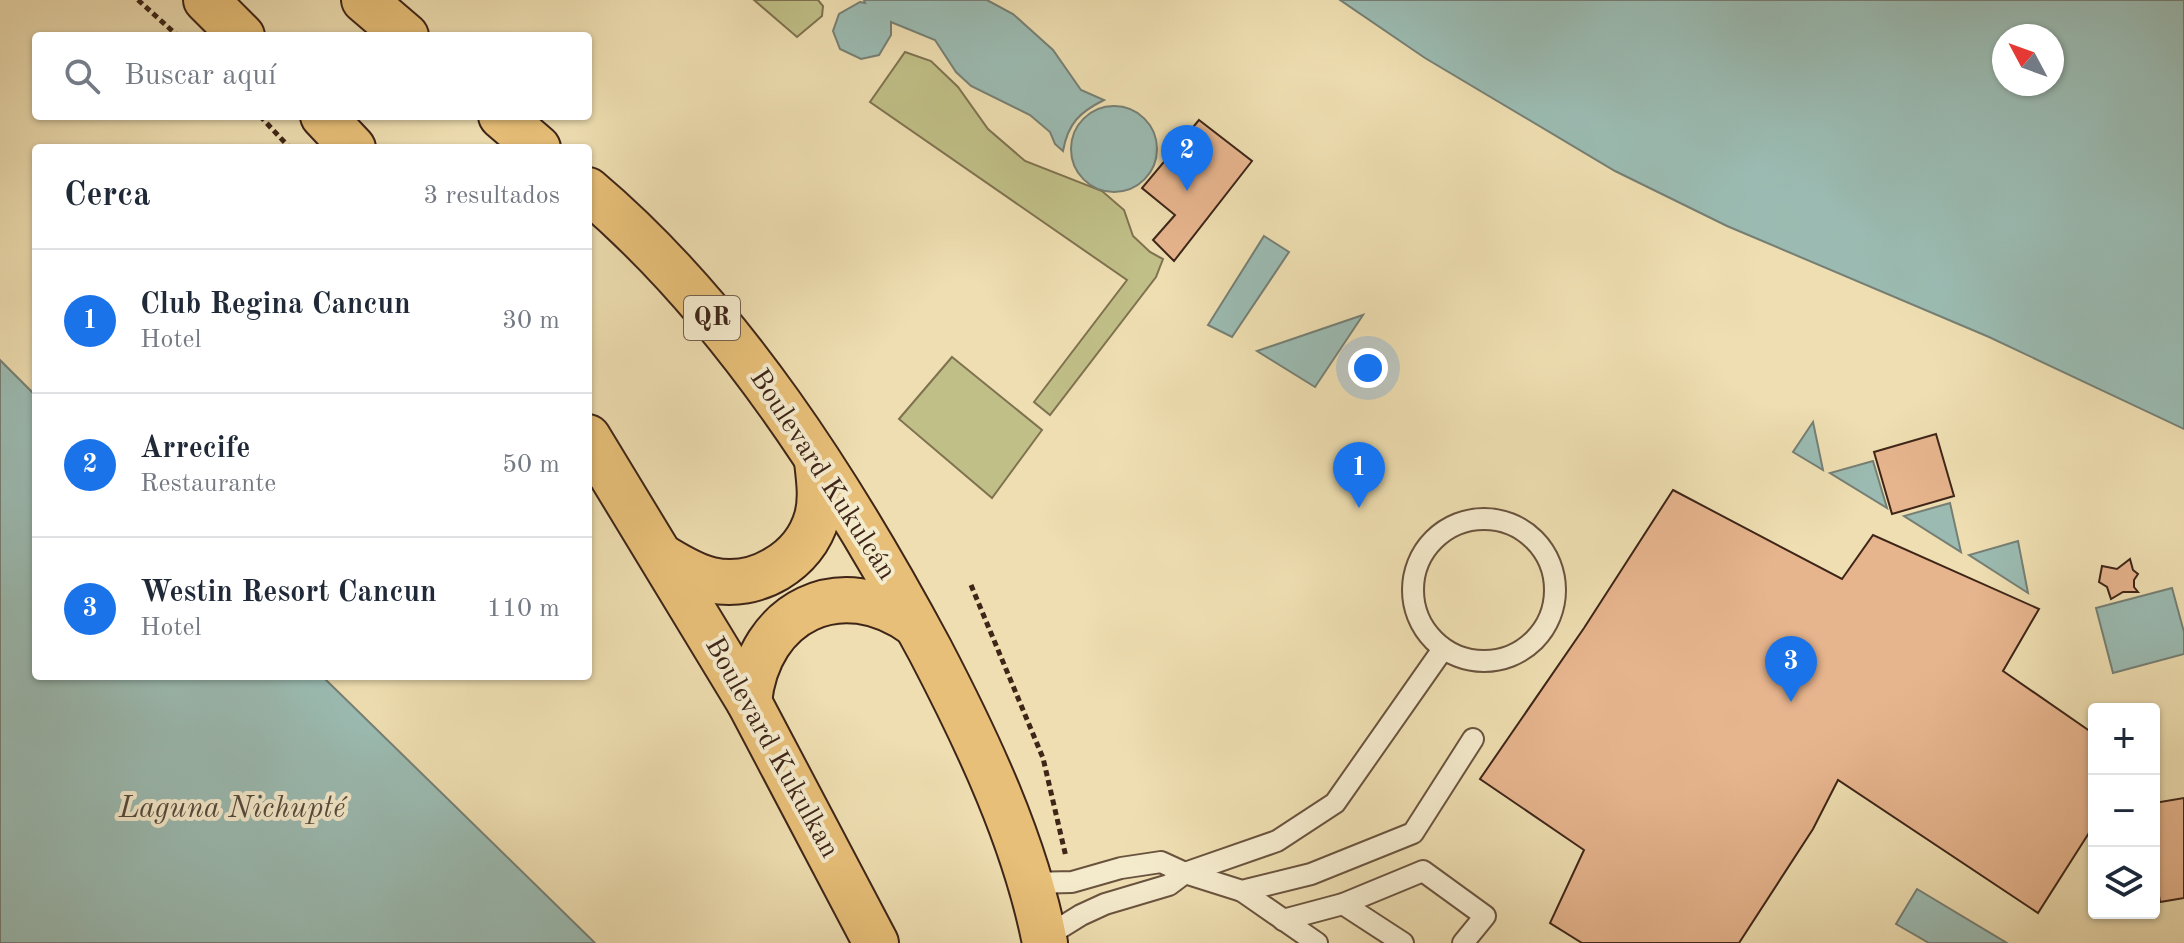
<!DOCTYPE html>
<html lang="es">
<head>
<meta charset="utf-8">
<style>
	:root { --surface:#fff; --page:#f6f6f7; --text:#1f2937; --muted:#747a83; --line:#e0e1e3; --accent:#1a73e8 }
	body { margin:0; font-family:"Old Standard TT",serif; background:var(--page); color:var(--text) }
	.controls { position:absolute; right:24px; bottom:24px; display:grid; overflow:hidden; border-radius:8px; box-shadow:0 2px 6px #0004 }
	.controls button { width:72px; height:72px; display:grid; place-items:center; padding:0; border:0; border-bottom:2px solid var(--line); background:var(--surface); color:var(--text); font:40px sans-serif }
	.compass { position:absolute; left:1992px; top:24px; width:72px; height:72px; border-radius:50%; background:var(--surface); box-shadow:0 2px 6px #0004; rotate:311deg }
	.you { position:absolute; left:1368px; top:368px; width:28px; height:28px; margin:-20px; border:6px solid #fff; border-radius:50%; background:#1a73e8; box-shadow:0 0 0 12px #1a73e833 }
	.badge { display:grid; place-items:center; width:52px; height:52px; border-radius:50%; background:var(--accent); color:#fff; font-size:26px; font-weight:700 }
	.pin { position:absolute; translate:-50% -66px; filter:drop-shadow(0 2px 4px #0008) }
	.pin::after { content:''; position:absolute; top:42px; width:28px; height:24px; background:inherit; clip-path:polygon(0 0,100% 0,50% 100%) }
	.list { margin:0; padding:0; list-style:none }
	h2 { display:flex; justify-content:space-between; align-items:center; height:104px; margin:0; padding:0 32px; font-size:34px }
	h2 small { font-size:26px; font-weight:400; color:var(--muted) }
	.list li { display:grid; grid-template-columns:52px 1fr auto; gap:24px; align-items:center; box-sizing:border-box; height:144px; padding:0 32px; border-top:2px solid var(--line) }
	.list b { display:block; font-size:30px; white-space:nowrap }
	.list p { margin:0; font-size:26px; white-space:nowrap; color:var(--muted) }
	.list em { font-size:26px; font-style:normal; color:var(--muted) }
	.icon { flex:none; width:44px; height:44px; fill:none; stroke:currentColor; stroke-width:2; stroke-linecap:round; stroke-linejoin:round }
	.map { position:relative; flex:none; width:2184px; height:943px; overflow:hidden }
	.search { position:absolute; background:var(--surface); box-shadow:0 2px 6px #0004; left:32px; top:32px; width:560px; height:88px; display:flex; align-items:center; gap:20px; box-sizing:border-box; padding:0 28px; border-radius:8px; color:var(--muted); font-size:30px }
	.panel { position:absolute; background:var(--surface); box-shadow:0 2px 6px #0004; left:32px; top:144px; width:560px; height:536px; border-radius:8px }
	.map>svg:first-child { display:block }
</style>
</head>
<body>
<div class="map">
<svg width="2184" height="943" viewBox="0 0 2184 943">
	<rect width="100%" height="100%" fill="#eedeb1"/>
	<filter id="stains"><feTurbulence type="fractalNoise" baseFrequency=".0025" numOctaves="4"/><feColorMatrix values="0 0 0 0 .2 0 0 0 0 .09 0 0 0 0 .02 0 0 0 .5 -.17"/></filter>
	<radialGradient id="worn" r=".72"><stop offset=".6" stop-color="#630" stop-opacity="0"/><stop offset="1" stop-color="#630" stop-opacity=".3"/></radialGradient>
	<!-- green -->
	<g fill="#c0bf87" stroke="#7f7250" stroke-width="2">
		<polygon points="754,0 818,0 823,6 822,16 797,37"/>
		<polygon points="905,52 931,61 958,87 988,129 1025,161 1102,191 1124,210 1133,236 1150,252 1163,259 1156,277 1050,415 1034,402 1127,280 870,102"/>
		<polygon points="952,357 1042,430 992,498 899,419"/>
	</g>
	<!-- water -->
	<g fill="#9bbbb2" stroke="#767f74" stroke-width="2" fill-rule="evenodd">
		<path d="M864,0H987L1013,14L1053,50L1081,90L1104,100C1080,112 1068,123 1063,151L1055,144L1050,132L1030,115L971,86L956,72L935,40L891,22V35L879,55L861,59L840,49L833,31L839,14L860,2L865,3Z"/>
		<path d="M1340,0H2184V429L1989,337L1727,226L1615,171L1425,58ZM2004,36H2052V84H2004Z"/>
		<circle cx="1114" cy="149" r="43"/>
		<polygon points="1264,236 1289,252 1232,337 1208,325"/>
		<polygon points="1363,315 1315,387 1257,351"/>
		<polygon points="0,360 36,396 36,676 322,676 595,943 0,943"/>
		<polygon points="1813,422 1823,470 1793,452"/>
		<polygon points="1873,461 1887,508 1830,473"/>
		<polygon points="1950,503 1961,552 1904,516"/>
		<polygon points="2018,541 2028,593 1969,555"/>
		<polygon points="2172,588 2184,632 2184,654 2113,673 2096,608"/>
		<polygon points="1917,889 2007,943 1929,943 1896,924"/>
	</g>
	<!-- building -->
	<g fill="#e6b48d" stroke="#3e2518" stroke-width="2">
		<polygon points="1199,120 1252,161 1174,261 1153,240 1175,215 1142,188"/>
		<polygon points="1936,434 1954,496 1892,514 1874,452"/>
		<polygon points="1673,490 1842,579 1873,535 2039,609 2003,671 2094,734 2094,825 2038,913 1838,780 1813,829 1739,943 1582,943 1550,923 1584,850 1480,779 1584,628"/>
		<polygon points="2130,559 2133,570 2138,574 2134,580 2134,587 2138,592 2123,592 2111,599 2107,587 2099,582 2102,566 2117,569"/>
		<polygon points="2184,798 2184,898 2160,902 2154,864 2154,803"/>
	</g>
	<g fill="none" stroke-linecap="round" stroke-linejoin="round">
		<defs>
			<g id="service">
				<circle cx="1484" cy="590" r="71"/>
				<polyline points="1030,883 1072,882 1121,868 1161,862 1185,873 1242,891 1311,874 1413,833 1473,739"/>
				<polyline points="1242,891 1317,943"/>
				<polyline points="1343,904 1403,943"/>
				<polyline points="1283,920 1343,904 1423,871 1485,916 1463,943"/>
				<polyline points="1044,938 1081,915 1105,904 1169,885 1185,873 1277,841 1335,803 1443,649"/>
			</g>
			<g id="primary">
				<polyline points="206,0 242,36"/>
				<polyline points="364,0 406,36"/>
				<polyline points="323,116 353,148"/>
				<polyline points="501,116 538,148"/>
				<path d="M588,190C731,311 842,486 930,650C978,742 1025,841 1045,943"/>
				<polyline points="588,437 749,702 876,943"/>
				<path d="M661,556C676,565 693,576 711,580C756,590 805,561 817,517C822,499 819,479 817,461"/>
				<path d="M749,702C758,611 841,570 916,625"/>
			</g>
		</defs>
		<!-- service casing -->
		<use href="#service" stroke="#6a533e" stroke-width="24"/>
		<!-- primary casing -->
		<use href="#primary" stroke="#3e2518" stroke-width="48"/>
		<!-- path -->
		<g stroke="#3e2518" stroke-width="5" stroke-dasharray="6 4" stroke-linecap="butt">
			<polyline points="138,0 178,36"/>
			<polyline points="260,116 290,148"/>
			<polyline points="971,585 1043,758 1066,857"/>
		</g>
		<!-- service -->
		<use href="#service" stroke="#f4eacc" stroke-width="20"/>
		<!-- primary -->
		<use href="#primary" stroke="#e7bf78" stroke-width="44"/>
	</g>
	<g text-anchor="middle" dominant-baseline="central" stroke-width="8" stroke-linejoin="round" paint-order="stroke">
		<!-- shield labels -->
		<rect fill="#f4eacc" stroke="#75604e" stroke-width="2" x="684" y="296" width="56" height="44" rx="6"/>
		<g font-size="26" font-weight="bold" fill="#3e2518">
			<text x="712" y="318">QR</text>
		</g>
		<!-- street labels -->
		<g font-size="28" fill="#3e2518" stroke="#f4eacc">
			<text transform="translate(822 475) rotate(57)">Boulevard Kukulcán</text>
			<text transform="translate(771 748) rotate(61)">Boulevard Kukulkan</text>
		</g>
		<!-- water labels -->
		<g font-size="30" font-style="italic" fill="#554a3e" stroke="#f4eacc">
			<text x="232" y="809">Laguna Nichupté</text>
		</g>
	</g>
	<rect width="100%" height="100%" filter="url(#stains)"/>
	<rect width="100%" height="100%" fill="url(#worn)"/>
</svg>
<div class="controls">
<button>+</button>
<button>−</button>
<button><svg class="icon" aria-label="layers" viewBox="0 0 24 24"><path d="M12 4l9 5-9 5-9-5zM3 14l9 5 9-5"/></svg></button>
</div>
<svg class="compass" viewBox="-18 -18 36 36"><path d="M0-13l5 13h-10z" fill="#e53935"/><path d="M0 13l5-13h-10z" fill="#747a83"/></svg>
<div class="you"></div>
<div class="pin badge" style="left:1359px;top:508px">1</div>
<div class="pin badge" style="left:1187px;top:191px">2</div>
<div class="pin badge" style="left:1791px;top:702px">3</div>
<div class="search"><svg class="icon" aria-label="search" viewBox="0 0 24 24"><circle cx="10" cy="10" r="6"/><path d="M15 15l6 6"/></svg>Buscar aquí</div>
<section class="panel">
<h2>Cerca<small>3 resultados</small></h2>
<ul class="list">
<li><span class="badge">1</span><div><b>Club Regina Cancun</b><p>Hotel</p></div><em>30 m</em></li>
<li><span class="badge">2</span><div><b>Arrecife</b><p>Restaurante</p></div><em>50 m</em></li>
<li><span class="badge">3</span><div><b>Westin Resort Cancun</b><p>Hotel</p></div><em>110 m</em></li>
</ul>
</section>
</div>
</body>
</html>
